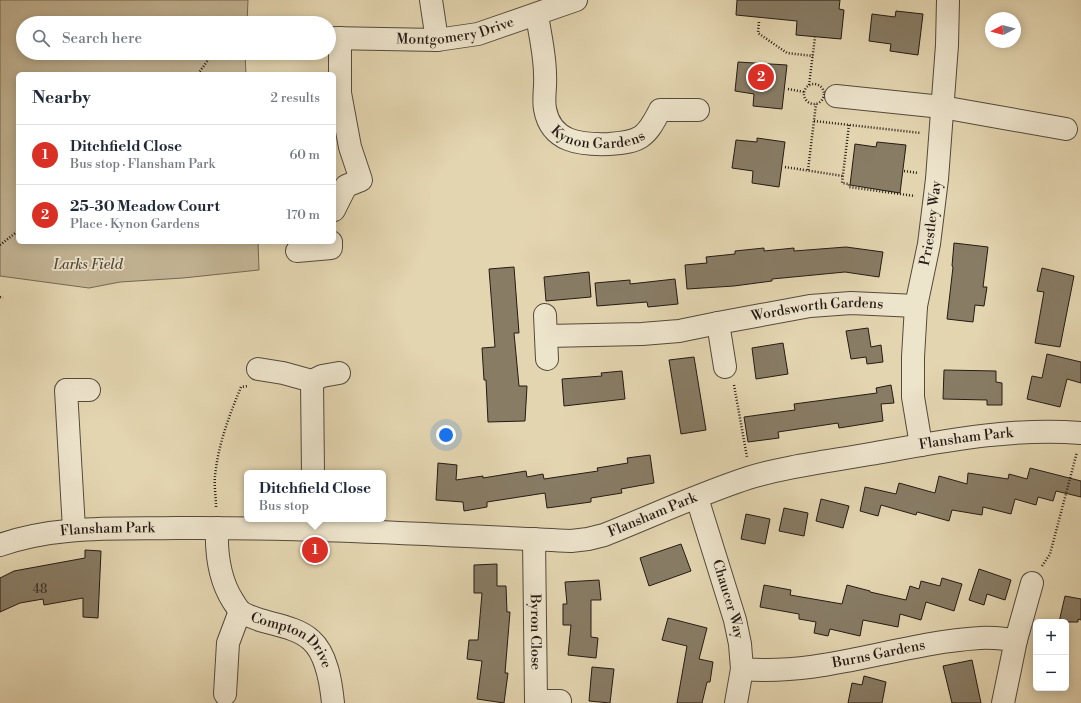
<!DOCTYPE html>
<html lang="en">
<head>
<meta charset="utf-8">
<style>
	:root { --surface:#fff; --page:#f6f6f7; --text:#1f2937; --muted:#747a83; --line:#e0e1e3; --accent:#d93025 }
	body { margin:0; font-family:"Libre Bodoni",serif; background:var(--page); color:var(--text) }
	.controls { position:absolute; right:12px; bottom:12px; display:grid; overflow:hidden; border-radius:6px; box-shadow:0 2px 10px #0003 }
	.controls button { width:36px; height:36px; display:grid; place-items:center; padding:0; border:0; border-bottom:1px solid var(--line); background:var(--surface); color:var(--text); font:20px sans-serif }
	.compass { position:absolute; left:985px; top:12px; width:36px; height:36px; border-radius:50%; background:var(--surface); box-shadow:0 2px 10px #0003; rotate:263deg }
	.you { position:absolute; left:446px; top:435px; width:14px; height:14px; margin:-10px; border:3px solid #fff; border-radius:50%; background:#1a73e8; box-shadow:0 0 0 6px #1a73e833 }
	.badge { display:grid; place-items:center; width:26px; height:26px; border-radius:50%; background:var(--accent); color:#fff; font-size:13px; font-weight:700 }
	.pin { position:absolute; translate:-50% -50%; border:2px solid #fff; box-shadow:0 1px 4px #0006 }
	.popup { position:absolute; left:244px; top:470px; width:142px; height:52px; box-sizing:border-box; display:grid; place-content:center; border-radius:6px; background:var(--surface); filter:drop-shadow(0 1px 3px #0005); font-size:13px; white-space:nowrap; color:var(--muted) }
	.popup b { font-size:15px; color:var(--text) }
	.popup::after { content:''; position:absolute; left:50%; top:100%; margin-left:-8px; border:8px solid transparent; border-top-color:var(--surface) }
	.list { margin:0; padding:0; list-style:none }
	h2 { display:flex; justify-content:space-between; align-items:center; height:52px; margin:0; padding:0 16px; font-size:17px }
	h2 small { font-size:13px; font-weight:400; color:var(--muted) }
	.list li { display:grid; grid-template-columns:26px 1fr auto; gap:12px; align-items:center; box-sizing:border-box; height:60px; padding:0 16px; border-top:1px solid var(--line) }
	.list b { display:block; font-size:15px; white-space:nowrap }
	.list p { margin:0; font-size:13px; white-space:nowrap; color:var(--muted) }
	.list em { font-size:13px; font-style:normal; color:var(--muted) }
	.icon { flex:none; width:22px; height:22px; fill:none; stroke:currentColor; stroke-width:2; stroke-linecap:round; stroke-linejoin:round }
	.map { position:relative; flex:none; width:1081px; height:703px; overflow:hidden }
	.search { position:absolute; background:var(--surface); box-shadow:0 2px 10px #0003; left:16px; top:16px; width:320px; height:44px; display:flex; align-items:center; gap:10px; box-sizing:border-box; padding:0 14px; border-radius:22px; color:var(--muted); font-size:15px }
	.panel { position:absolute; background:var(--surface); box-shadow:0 2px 10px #0003; left:16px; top:72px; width:320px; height:172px; border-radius:6px }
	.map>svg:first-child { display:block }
</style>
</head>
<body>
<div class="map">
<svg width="1081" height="703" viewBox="0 0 1081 703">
	<rect width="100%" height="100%" fill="#e3d5b0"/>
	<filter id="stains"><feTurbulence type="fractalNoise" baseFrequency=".005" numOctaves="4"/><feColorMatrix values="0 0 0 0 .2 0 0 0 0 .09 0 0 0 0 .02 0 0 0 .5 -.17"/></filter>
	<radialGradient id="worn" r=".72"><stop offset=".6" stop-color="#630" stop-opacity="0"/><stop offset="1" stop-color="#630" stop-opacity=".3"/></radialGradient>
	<!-- green -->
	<polygon fill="#c3b595" stroke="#746854" points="0,0 248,0 247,23 23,23 23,53 245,53 246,74 18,74 18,242 258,242 259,270 183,278 120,282 89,288 0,276"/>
	<!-- building -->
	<g fill="#887c65" stroke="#251b14">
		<polygon points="737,0 840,0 839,9 844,10 841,39 796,35 797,21 736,15"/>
		<polygon points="896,11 923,14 918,55 890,51 891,44 869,41 872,14 895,17"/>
		<polygon points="738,62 787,65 782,109 753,106 754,94 735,91"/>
		<polygon points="757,138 785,142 779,187 752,183 753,171 732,168 736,140 757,142"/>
		<polygon points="877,142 906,145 900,193 850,185 855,144 876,147"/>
		<polygon points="954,243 988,247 983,287 987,287 984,306 975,305 973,322 947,319 953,267 952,266"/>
		<polygon points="846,247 883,252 879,277 845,272 772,279 772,281 734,286 687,289 685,265 707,263 706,257 735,254 735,251 764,248 764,251 794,248 794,251"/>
		<polygon points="514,267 519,333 514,333 519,386 527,386 525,421 488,422 486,380 484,380 482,348 495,347 489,269"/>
		<polygon points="1042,268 1074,276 1060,347 1035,343 1044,292 1037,291"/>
		<polygon points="589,272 591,297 546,301 544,277"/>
		<polygon points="675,279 678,304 648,307 647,302 597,306 595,283 630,280 630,284"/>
		<polygon points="868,328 871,347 881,345 883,362 867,364 866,357 851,359 846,331"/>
		<polygon points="783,343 788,374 756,379 752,348"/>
		<polygon points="1047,354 1081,362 1081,383 1067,379 1060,407 1027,399 1032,376 1042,378"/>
		<polygon points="694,357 706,430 681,434 669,360"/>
		<polygon points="944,370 996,371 996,382 1002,383 1002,405 987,405 987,400 943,399"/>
		<polygon points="622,371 625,399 564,406 562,379 602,376 601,373"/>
		<polygon points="891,385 894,403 881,404 883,421 839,428 838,423 778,432 779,438 748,442 744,417 795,410 794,404 877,393 876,388"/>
		<polygon points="650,455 654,483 621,489 622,493 591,498 591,502 547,508 545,493 487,502 487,507 464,511 463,502 436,500 438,463 457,465 456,480 483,476 483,478 526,471 527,477 543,474 544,479 598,471 597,468 628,463 627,458"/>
		<polygon points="1030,468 1081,481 1081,497 1056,491 1053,501 1038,497 1036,505 1015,499 1011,514 983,507 982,515 952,510 949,521 917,512 916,515 881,505 878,516 860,511 865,487 896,494 899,483 935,493 939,476 967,484 968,473 1008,479 1009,474 1027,479"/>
		<polygon points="821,499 849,506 843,528 816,521"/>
		<polygon points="784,508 808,513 804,536 779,531"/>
		<polygon points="746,514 770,519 765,544 741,539"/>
		<polygon points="681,544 691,571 649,586 640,558"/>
		<polygon points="85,550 101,551 98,618 83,617 83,598 44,605 43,599 20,603 0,612 0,578 14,571 85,558"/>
		<polygon points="497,564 497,586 506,586 507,612 510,612 505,673 508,673 504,703 477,699 482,661 467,659 469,640 478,640 482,593 474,593 474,565"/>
		<polygon points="979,569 1011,580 1005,600 987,594 984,605 969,600"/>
		<polygon points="942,578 962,584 954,611 926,602 921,620 900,614 898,627 863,620 860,636 830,629 828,636 814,633 816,622 799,619 799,614 760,607 764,585 791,590 790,595 842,604 847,585 870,591 870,592 906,600 910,586 919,589 921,581 940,586"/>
		<polygon points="599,580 601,600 591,600 591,637 598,638 596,658 568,655 571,625 563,625 563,604 567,604 565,582"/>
		<polygon points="1065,596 1081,599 1081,620 1078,619 1078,622 1059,622"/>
		<polygon points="668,618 707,628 699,659 713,662 710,682 707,682 702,703 677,703 687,646 662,640"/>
		<polygon points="972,660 981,703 952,703 943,666"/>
		<polygon points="592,667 614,669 610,703 589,701"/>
		<polygon points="864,676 886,682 882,703 848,703 852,683 862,685"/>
	</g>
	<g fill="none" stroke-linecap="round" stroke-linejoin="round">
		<defs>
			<g id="minor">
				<polyline points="431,0 437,40"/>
				<path id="s1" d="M537,15C540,35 545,55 545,75C546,86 543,98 545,109C551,142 580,145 609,144C640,142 646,138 660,110H698"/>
				<path id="s2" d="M329,38L437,40L478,34L576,0"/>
				<polyline points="836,96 942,107 1066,129"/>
				<polyline points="334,210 346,186 361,180 350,147 340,93 340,38"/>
				<polyline points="297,251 331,248 331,242"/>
				<polyline points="545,315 547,359"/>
				<polyline points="546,336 642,334 679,331 718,323"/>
				<path id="s3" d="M725,367L718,323L810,306L851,303L916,306"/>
				<polyline points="258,369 283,373 312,381"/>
				<path id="s4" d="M921,445L913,397V357L916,306L929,244L937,179L947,45L948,0"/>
				<polyline points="313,473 312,381 322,376 339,373"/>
				<path id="s5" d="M697,498L735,620L740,644L742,669L736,703"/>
				<path id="s6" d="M217,528C216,554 219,579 233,601C235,604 238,609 240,611C245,615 254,618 260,620C276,625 298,628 311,640C327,654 331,683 333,703"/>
				<polyline points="74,529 66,390 89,390"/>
				<path id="s7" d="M534,539L536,701H560"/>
				<path id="s8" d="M0,545C57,525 117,529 176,528C308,527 439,535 571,541L588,539L604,535C652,516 699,494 748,478C786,466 831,461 870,454C939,442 1011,427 1081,433"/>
				<path id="s9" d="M742,669C826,676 898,643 980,638C991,637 1004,639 1016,640"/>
				<polyline points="225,694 228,643 240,611"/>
				<polyline points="1003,703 1016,640 1032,583"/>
			</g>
		</defs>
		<!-- minor casing -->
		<use href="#minor" stroke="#544a3b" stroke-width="24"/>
		<!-- path -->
		<g stroke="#251b14" stroke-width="2.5" stroke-dasharray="1 2" stroke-linecap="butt">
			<polyline points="759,22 758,33 787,53 813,56"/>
			<polyline points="198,74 213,53"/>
			<circle cx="814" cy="94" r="10"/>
			<polyline points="809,85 815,37"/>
			<polyline points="788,89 804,92"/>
			<polyline points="814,121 921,133"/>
			<polyline points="849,125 842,183 849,184 849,187 915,196"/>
			<polyline points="785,167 843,176"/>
			<polyline points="808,170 816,104"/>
			<polyline points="904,171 918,173"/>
			<polyline points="0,245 18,231"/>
			<polyline points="0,297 3,298"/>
			<polyline points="734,385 747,457"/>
			<path d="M216,507C216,497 214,486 215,476C218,445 229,416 241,387L248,386"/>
			<polyline points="1042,566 1050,554 1077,452"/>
		</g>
		<!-- minor -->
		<use href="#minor" stroke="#ede4cc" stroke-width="22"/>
	</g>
	<g text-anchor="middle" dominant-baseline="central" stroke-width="3.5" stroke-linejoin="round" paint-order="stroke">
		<!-- number labels -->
		<g font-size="12" fill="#3e3328">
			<text x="40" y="589">48</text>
		</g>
		<!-- street labels -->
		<g font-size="14" fill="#251b14" stroke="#ede4cc">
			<text stroke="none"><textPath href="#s2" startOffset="127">Montgomery Drive</textPath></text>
			<text stroke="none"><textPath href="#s1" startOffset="164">Kynon Gardens</textPath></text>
			<text stroke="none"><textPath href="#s4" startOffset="224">Priestley Way</textPath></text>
			<text stroke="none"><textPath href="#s3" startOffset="145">Wordsworth Gardens</textPath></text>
			<text stroke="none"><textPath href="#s8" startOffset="983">Flansham Park</textPath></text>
			<text stroke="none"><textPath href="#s8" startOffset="659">Flansham Park</textPath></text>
			<text stroke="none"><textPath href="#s8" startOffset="109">Flansham Park</textPath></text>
			<text stroke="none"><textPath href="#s5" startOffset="106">Chaucer Way</textPath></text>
			<text stroke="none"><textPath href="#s7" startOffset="93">Byron Close</textPath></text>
			<text stroke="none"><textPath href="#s6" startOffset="149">Compton Drive</textPath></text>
			<text stroke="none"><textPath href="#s9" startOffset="138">Burns Gardens</textPath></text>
		</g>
		<!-- park labels -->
		<g font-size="14" font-style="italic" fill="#54493b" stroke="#ede4cc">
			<text x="88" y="265">Larks Field</text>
		</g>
	</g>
	<rect width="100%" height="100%" filter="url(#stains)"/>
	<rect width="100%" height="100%" fill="url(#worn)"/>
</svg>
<div class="controls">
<button>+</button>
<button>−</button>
</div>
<svg class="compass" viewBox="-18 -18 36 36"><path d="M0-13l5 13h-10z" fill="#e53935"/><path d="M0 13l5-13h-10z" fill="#747a83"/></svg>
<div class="you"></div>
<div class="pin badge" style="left:315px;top:550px">1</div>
<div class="popup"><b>Ditchfield Close</b>Bus stop</div>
<div class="pin badge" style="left:761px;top:77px">2</div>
<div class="search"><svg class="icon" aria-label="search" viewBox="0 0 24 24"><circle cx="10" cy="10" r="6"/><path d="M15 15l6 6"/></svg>Search here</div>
<section class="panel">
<h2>Nearby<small>2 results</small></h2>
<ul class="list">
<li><span class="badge">1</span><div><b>Ditchfield Close</b><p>Bus stop · Flansham Park</p></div><em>60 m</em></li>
<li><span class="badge">2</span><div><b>25-30 Meadow Court</b><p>Place · Kynon Gardens</p></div><em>170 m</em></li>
</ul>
</section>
</div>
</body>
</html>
